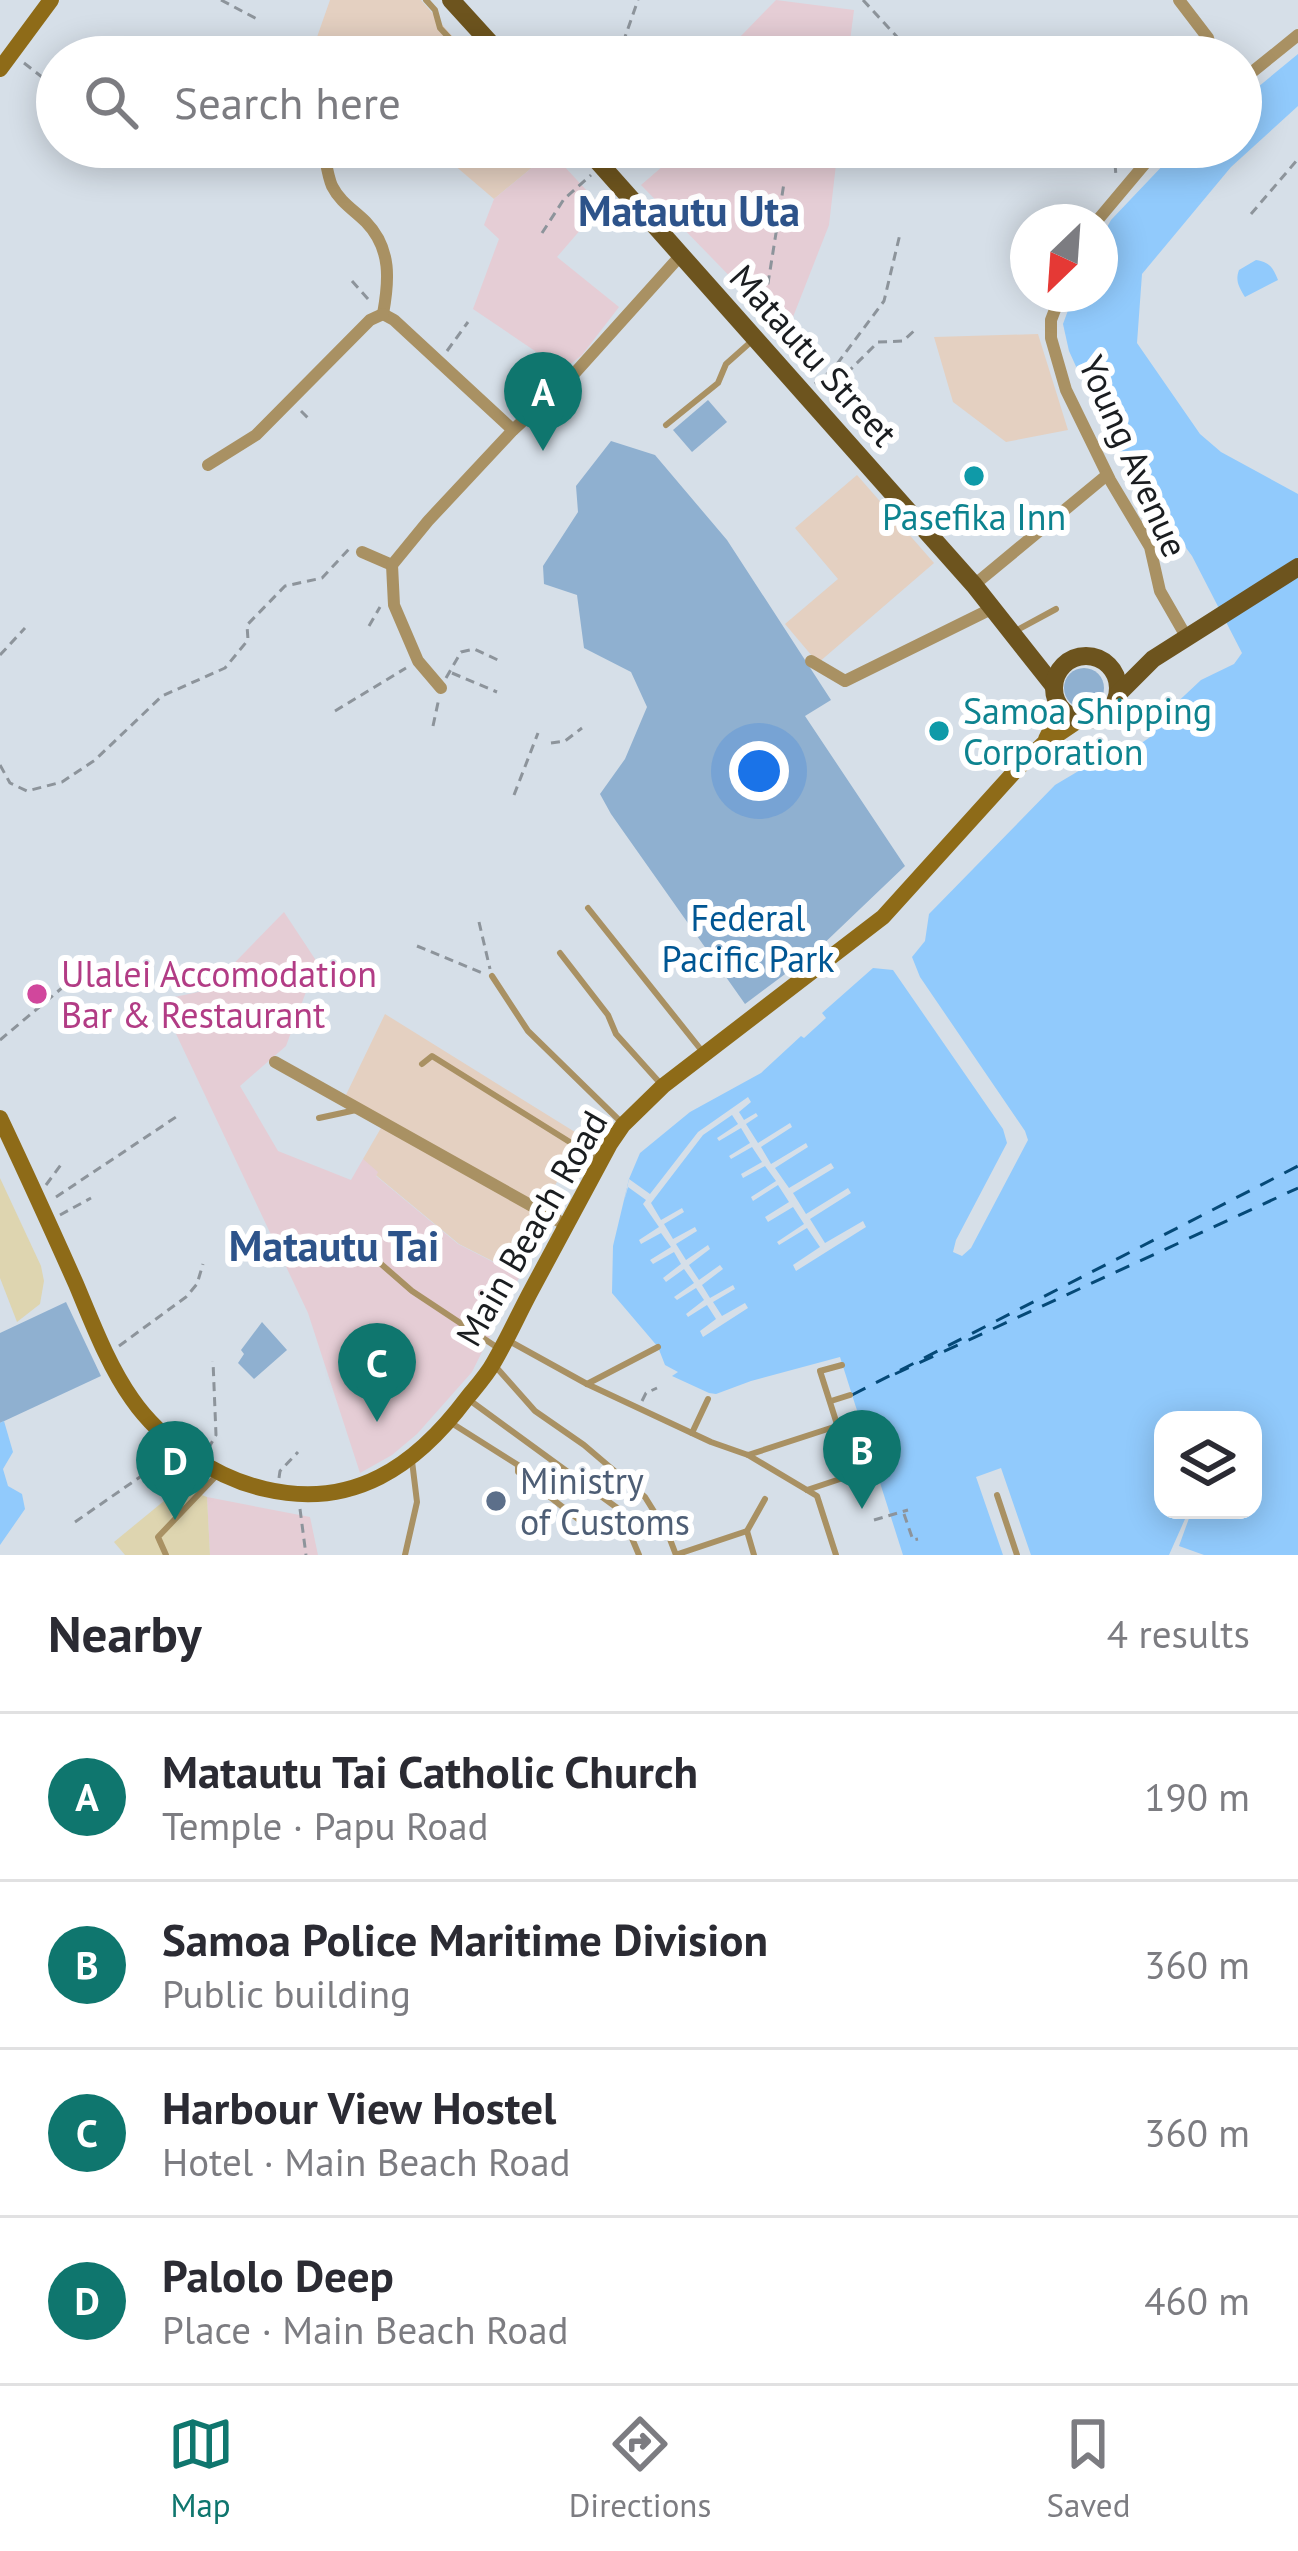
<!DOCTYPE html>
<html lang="en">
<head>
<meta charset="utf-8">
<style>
	:root { --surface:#fff; --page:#f2f2f3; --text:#2b2b33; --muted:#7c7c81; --line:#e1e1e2; --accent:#0f766e }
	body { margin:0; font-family:"PT Sans",sans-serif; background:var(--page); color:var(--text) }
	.controls { position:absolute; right:36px; bottom:36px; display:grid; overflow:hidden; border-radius:24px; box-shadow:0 6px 30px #0003 }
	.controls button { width:108px; height:108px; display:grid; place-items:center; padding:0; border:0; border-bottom:3px solid var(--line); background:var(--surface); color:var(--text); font:60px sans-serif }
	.compass { position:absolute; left:1010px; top:204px; width:108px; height:108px; border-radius:50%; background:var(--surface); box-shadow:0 6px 30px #0003; rotate:205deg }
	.you { position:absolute; left:759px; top:771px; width:42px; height:42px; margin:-30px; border:9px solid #fff; border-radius:50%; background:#1a73e8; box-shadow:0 0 0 18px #1a73e833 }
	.badge { display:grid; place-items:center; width:78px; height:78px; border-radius:50%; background:var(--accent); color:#fff; font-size:39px; font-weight:700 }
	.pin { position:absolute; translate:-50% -99px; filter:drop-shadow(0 3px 6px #0008) }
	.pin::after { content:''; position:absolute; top:63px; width:42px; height:36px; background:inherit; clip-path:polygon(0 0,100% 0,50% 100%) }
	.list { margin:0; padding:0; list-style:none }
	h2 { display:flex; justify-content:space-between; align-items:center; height:156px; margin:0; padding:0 48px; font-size:51px }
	h2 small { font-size:39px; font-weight:400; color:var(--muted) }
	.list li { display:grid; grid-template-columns:78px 1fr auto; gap:36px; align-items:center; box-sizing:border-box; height:168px; padding:0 48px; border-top:3px solid var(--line) }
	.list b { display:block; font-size:45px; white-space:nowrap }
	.list p { margin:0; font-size:39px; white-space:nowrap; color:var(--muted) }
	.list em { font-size:39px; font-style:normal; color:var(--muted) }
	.icon { flex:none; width:66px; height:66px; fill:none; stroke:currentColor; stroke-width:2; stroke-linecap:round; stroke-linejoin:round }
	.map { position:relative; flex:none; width:1298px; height:1555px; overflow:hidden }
	.search { position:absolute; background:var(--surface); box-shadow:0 6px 30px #0003; left:36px; right:36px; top:36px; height:132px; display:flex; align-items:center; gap:30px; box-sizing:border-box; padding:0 42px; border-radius:66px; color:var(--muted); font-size:45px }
	.sheet { height:828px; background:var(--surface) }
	nav { display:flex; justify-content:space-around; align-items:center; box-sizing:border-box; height:168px; border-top:3px solid var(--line); background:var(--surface); font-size:33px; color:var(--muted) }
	nav a { display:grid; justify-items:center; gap:6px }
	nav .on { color:var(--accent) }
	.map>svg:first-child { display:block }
</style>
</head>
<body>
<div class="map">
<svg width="1298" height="1555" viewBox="0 0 1298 1555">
	<rect width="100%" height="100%" fill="#d6dfe8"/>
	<!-- commercial -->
	<g fill="#e4d0c1">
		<polygon points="330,0 421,0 470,57 310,57"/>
		<polygon points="433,147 547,147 551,152 494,199"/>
		<polygon points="1038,334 1068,430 1006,442 953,402 934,337"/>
		<polygon points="857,475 934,563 818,663 785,624 838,579 795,528"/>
		<polygon points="385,1014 583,1137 539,1213 548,1219 520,1275 459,1244 372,1172 363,1159 385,1121 344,1099"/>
	</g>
	<!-- industrial -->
	<g fill="#e5cdd5">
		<polygon points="776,0 854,10 848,57 730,57 738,39"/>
		<polygon points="685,147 838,147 829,225 793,317 779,337 745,292 641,185"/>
		<polygon points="551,152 601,206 557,257 619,307 582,355 563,370 473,309 499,239 484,225 494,199"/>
		<polygon points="284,912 317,962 286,1046 240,1086 278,1151 351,1180 363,1159 378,1172 376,1176 458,1244 520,1276 472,1372 417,1434 392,1455 360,1473 308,1313 160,1000 208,990"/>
		<polygon points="207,1497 310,1517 318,1555 210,1555"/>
	</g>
	<!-- green -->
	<g fill="#8fb0d0">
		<polygon points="708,400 727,422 692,452 673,430"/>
		<polygon points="611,441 655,455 727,540 831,700 805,716 905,866 816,951 745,1004 611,814 600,794 625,759 647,707 631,672 584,648 577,595 544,584 543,566 578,512 576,486"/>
		<circle cx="1084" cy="688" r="20"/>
		<polygon points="66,1302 101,1376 0,1423 0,1333"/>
		<polygon points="262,1322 287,1350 254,1379 238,1363 244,1354 241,1350"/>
	</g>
	<!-- sand -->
	<g fill="#ded5b0">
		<polygon points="0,1178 41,1266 44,1281 40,1304 17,1322 0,1278"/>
		<polygon points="181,1487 207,1497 210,1555 125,1555 114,1542"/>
	</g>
	<!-- water -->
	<g fill="#91cafc">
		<polygon points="1298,54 1298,106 1231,167 1142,274 1137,343 1200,434 1221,452 1298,494 1298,1555 1204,1555 1179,1546 1192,1510 1253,1510 1253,1420 1163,1420 1163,1510 1189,1510 1169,1555 1031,1555 1001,1468 976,1477 1003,1555 903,1555 840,1357 751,1381 716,1394 709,1393 672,1376 678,1372 665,1365 658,1347 612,1293 613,1246 629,1179 640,1153 690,1112 761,1073 801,1036 804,1038 826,1018 822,1013 873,968 893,970 1003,1129 1007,1143 956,1240 953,1252 962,1256 971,1248 1028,1140 1025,1131 920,977 912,957 925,941 929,914 1055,785 1092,763 1107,767 1153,735 1154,724 1201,680 1234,664 1242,653 1192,556 1113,448 1069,351 1063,324 1074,294 1100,294 1100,240 1111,220 1168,160 1184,147 1241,147 1241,101"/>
		<path d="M1256,260C1270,262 1273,268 1278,280L1245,297C1239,287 1235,281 1239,270Z"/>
		<polygon points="4,1421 13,1452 3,1469 8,1486 22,1494 25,1509 0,1545 0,1423"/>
	</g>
	<!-- pier -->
	<polygon fill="#d6dfe8" points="748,1097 751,1102 739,1112 744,1120 756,1113 758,1116 746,1124 758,1143 790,1123 792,1127 761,1147 771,1164 806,1143 808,1147 775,1168 789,1188 831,1163 834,1168 793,1193 806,1214 848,1188 851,1193 810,1219 825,1243 863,1221 866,1227 796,1271 793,1265 820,1247 807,1228 779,1245 777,1242 804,1224 793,1207 768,1222 765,1217 789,1202 778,1185 753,1201 751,1197 776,1181 765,1166 743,1178 741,1174 762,1162 752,1147 731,1159 729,1156 750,1143 741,1128 719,1141 717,1138 738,1124 732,1115 703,1135 651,1203 661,1220 682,1208 684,1212 664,1224 673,1239 695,1227 697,1231 676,1244 686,1260 708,1245 710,1249 689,1265 699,1280 720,1265 723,1269 702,1285 710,1298 733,1285 735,1289 713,1302 722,1316 745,1303 748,1308 703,1337 700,1331 716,1319 707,1305 688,1317 686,1314 704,1300 696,1288 677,1300 674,1297 694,1283 684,1269 666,1282 663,1278 681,1264 674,1252 653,1264 650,1260 671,1247 661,1233 641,1244 639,1240 659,1227 643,1204 646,1200 628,1187 624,1201 629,1179 650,1194 698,1132"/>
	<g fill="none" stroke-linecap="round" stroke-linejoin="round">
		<!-- ferry -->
		<g stroke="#054977" stroke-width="3" stroke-dasharray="15 12" stroke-linecap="butt">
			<polyline points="895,1374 1298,1188"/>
			<polyline points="852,1395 1298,1166"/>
		</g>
		<!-- path -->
		<g stroke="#8d949b" stroke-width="3" stroke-dasharray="9 6" stroke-linecap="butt">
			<polyline points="221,0 257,19"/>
			<polyline points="863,0 911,52"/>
			<polyline points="618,57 638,0"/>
			<polyline points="24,63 51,84"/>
			<polyline points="1114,149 1116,177"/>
			<polyline points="1251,214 1298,159"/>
			<polyline points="542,233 564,199 591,175"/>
			<polyline points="352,281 369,300"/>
			<polyline points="757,311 765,302 784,183"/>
			<polyline points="447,351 468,322"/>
			<polyline points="525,374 538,388"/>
			<polyline points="815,384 834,368 884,301 900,234"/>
			<polyline points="825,395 878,342 903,341 916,329"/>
			<polyline points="301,411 310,420"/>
			<polyline points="369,626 380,607"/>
			<polyline points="0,655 25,628"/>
			<polyline points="452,673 497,692"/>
			<polyline points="446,678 461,652 474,649 500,661"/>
			<polyline points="335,711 406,668"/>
			<polyline points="433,726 439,698"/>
			<polyline points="551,743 565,741 582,728"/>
			<polyline points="0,765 10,783 27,791 62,782 95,760 162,696 225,668 248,640 247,625 285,586 322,578 349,549"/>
			<polyline points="514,795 538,733"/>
			<polyline points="479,922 490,969"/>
			<polyline points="417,946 485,974"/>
			<polyline points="0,1040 69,982"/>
			<polyline points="46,1185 63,1162"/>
			<polyline points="56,1197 179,1115"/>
			<polyline points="60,1215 91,1198"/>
			<polyline points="119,1346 186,1297 197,1284 203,1264"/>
			<polyline points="642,1401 646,1393 657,1388"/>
			<polyline points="208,1449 216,1435 213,1361"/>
			<polyline points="279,1478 280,1471 298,1452"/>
			<polyline points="300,1509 306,1555"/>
			<polyline points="904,1514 913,1540 918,1539"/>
			<polyline points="874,1520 908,1510"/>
			<polyline points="75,1522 153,1468 167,1454"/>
		</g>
		<!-- service -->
		<g stroke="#a99163" stroke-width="6">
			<polyline points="426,0 435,10 440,28 467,57"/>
			<polyline points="666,425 718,383 726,364 753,340"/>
			<polyline points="1017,630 1056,609"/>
			<polyline points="588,908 702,1051"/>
			<polyline points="560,953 608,1015 616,1034 660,1083"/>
			<polyline points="492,976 528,1031 621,1122"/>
			<polyline points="422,1064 432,1056 597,1159"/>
			<polyline points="319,1118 356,1110"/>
			<polyline points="357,1243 412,1291 498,1348"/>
			<polyline points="511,1342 587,1384 711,1442 748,1455 837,1426"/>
			<polyline points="842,1365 820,1371 843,1443 863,1437"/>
			<polyline points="496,1367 535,1411 584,1445 645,1497 668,1534 676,1555"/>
			<polyline points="587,1384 658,1347"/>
			<polyline points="468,1399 620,1510 639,1555"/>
			<polyline points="831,1401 850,1395"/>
			<polyline points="453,1424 518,1465 518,1472 601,1537"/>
			<polyline points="692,1433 708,1399"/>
			<polyline points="748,1455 817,1496 836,1555"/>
			<polyline points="807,1490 873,1468"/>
			<polyline points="997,1495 1017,1555"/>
			<polyline points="747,1531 754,1555"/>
			<polyline points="678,1554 747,1531 765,1499"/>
			<polyline points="166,1555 158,1537 217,1475"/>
			<polyline points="405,1555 417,1502 412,1461"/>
		</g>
		<!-- minor -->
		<g stroke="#a99163" stroke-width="12">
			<polyline points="1179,0 1208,38 1214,57"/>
			<polyline points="1241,81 1298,35"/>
			<path d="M323,148C326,160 327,174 332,186C340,202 354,210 366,222C392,249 389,281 383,314"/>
			<polyline points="1096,222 1159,147"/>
			<polyline points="1061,294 1051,320 1051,338 1066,390 1110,480 1150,547 1160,591 1187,638"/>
			<polyline points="383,314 394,320 513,430"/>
			<polyline points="208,465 256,435 370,320 383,314"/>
			<polyline points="362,552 392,565"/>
			<polyline points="974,585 1107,475"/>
			<polyline points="811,661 845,681 993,608"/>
			<polyline points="441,688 418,661 394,605 392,565 428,521 513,430 573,375 681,255"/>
			<polyline points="275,1062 566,1225"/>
		</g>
		<!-- secondary -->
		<g stroke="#8e6b18" stroke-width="16">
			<polyline points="0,69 51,0"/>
			<polyline points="1046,739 1054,723 1057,705"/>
			<path d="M0,1118C26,1173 51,1228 76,1284C92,1322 108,1365 132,1399C161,1441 215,1478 265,1489C353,1510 416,1466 467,1398C476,1387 487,1375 494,1362C508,1338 519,1313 532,1289C558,1240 584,1192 610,1144L623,1125L663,1086L883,917L1016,770L1042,745L1079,720"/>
		</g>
		<!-- primary -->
		<g stroke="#6d541e" stroke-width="18">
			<polyline points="451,0 503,57"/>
			<polyline points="585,147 974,585 1053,685"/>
			<circle cx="1086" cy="688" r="32"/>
			<polyline points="1118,694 1153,659 1298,567"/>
		</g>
	</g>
	<!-- markers -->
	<g fill="#0f9aa8" stroke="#fff" stroke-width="4.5">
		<circle cx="974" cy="476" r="12"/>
		<circle cx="939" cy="731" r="12"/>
	</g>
	<circle fill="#d1479c" stroke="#fff" stroke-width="4.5" cx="37" cy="994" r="12"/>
	<circle fill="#5c6f8a" stroke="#fff" stroke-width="4.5" cx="496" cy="1501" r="12"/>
	<g text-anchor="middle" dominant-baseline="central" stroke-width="12" stroke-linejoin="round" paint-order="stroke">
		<!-- street labels -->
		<g font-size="36" fill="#1a1d20" stroke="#fff">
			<text transform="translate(814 355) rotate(48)">Matautu Street</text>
			<text transform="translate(1134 456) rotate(66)">Young Avenue</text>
			<text transform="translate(531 1228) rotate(-60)">Main Beach Road</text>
		</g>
		<!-- culture labels -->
		<g font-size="36" fill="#0d838f" stroke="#fff">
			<text x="974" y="516">Pasefika Inn</text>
			<text x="963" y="710" text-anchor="start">Samoa Shipping<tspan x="963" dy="41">Corporation</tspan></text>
		</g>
		<!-- park labels -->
		<g font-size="36" fill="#005693" stroke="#fff">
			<text x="748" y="917">Federal<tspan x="748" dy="41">Pacific Park</tspan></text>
		</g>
		<!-- hotel labels -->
		<g font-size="36" fill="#b23c85" stroke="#fff" text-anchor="start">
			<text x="61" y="973">Ulalei Accomodation<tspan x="61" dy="41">Bar &amp; Restaurant</tspan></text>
		</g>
		<!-- service labels -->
		<g font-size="36" fill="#4e5e75" stroke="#fff" text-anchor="start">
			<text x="520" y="1480">Ministry<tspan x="520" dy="41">of Customs</tspan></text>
		</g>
		<!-- quarter labels -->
		<g font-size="42" font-weight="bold" fill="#2d538a" stroke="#fff">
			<text x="689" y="210">Matautu Uta</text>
			<text x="334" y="1245">Matautu Tai</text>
		</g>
	</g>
</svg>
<div class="controls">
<button><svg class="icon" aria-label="layers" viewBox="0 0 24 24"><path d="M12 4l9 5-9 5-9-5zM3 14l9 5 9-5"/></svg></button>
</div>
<svg class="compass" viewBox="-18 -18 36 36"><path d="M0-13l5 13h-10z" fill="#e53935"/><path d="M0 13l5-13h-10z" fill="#7c7c81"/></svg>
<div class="you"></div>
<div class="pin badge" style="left:543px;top:451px">A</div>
<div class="pin badge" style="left:862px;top:1509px">B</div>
<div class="pin badge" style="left:377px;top:1422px">C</div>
<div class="pin badge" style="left:175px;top:1520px">D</div>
<div class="search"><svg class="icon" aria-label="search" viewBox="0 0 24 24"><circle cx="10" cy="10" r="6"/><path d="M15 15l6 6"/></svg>Search here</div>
</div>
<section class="sheet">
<h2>Nearby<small>4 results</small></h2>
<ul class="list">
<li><span class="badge">A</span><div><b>Matautu Tai Catholic Church</b><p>Temple · Papu Road</p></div><em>190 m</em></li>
<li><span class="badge">B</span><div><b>Samoa Police Maritime Division</b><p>Public building</p></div><em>360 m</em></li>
<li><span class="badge">C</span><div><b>Harbour View Hostel</b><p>Hotel · Main Beach Road</p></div><em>360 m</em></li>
<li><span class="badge">D</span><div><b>Palolo Deep</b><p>Place · Main Beach Road</p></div><em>460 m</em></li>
</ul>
</section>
<nav>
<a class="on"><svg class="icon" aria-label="map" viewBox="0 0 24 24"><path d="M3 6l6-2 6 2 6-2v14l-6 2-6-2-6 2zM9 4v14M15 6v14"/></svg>Map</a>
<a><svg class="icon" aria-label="directions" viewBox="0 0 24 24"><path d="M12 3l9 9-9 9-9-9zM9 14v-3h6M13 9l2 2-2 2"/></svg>Directions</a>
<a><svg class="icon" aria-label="saved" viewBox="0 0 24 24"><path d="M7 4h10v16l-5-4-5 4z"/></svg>Saved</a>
</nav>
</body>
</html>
